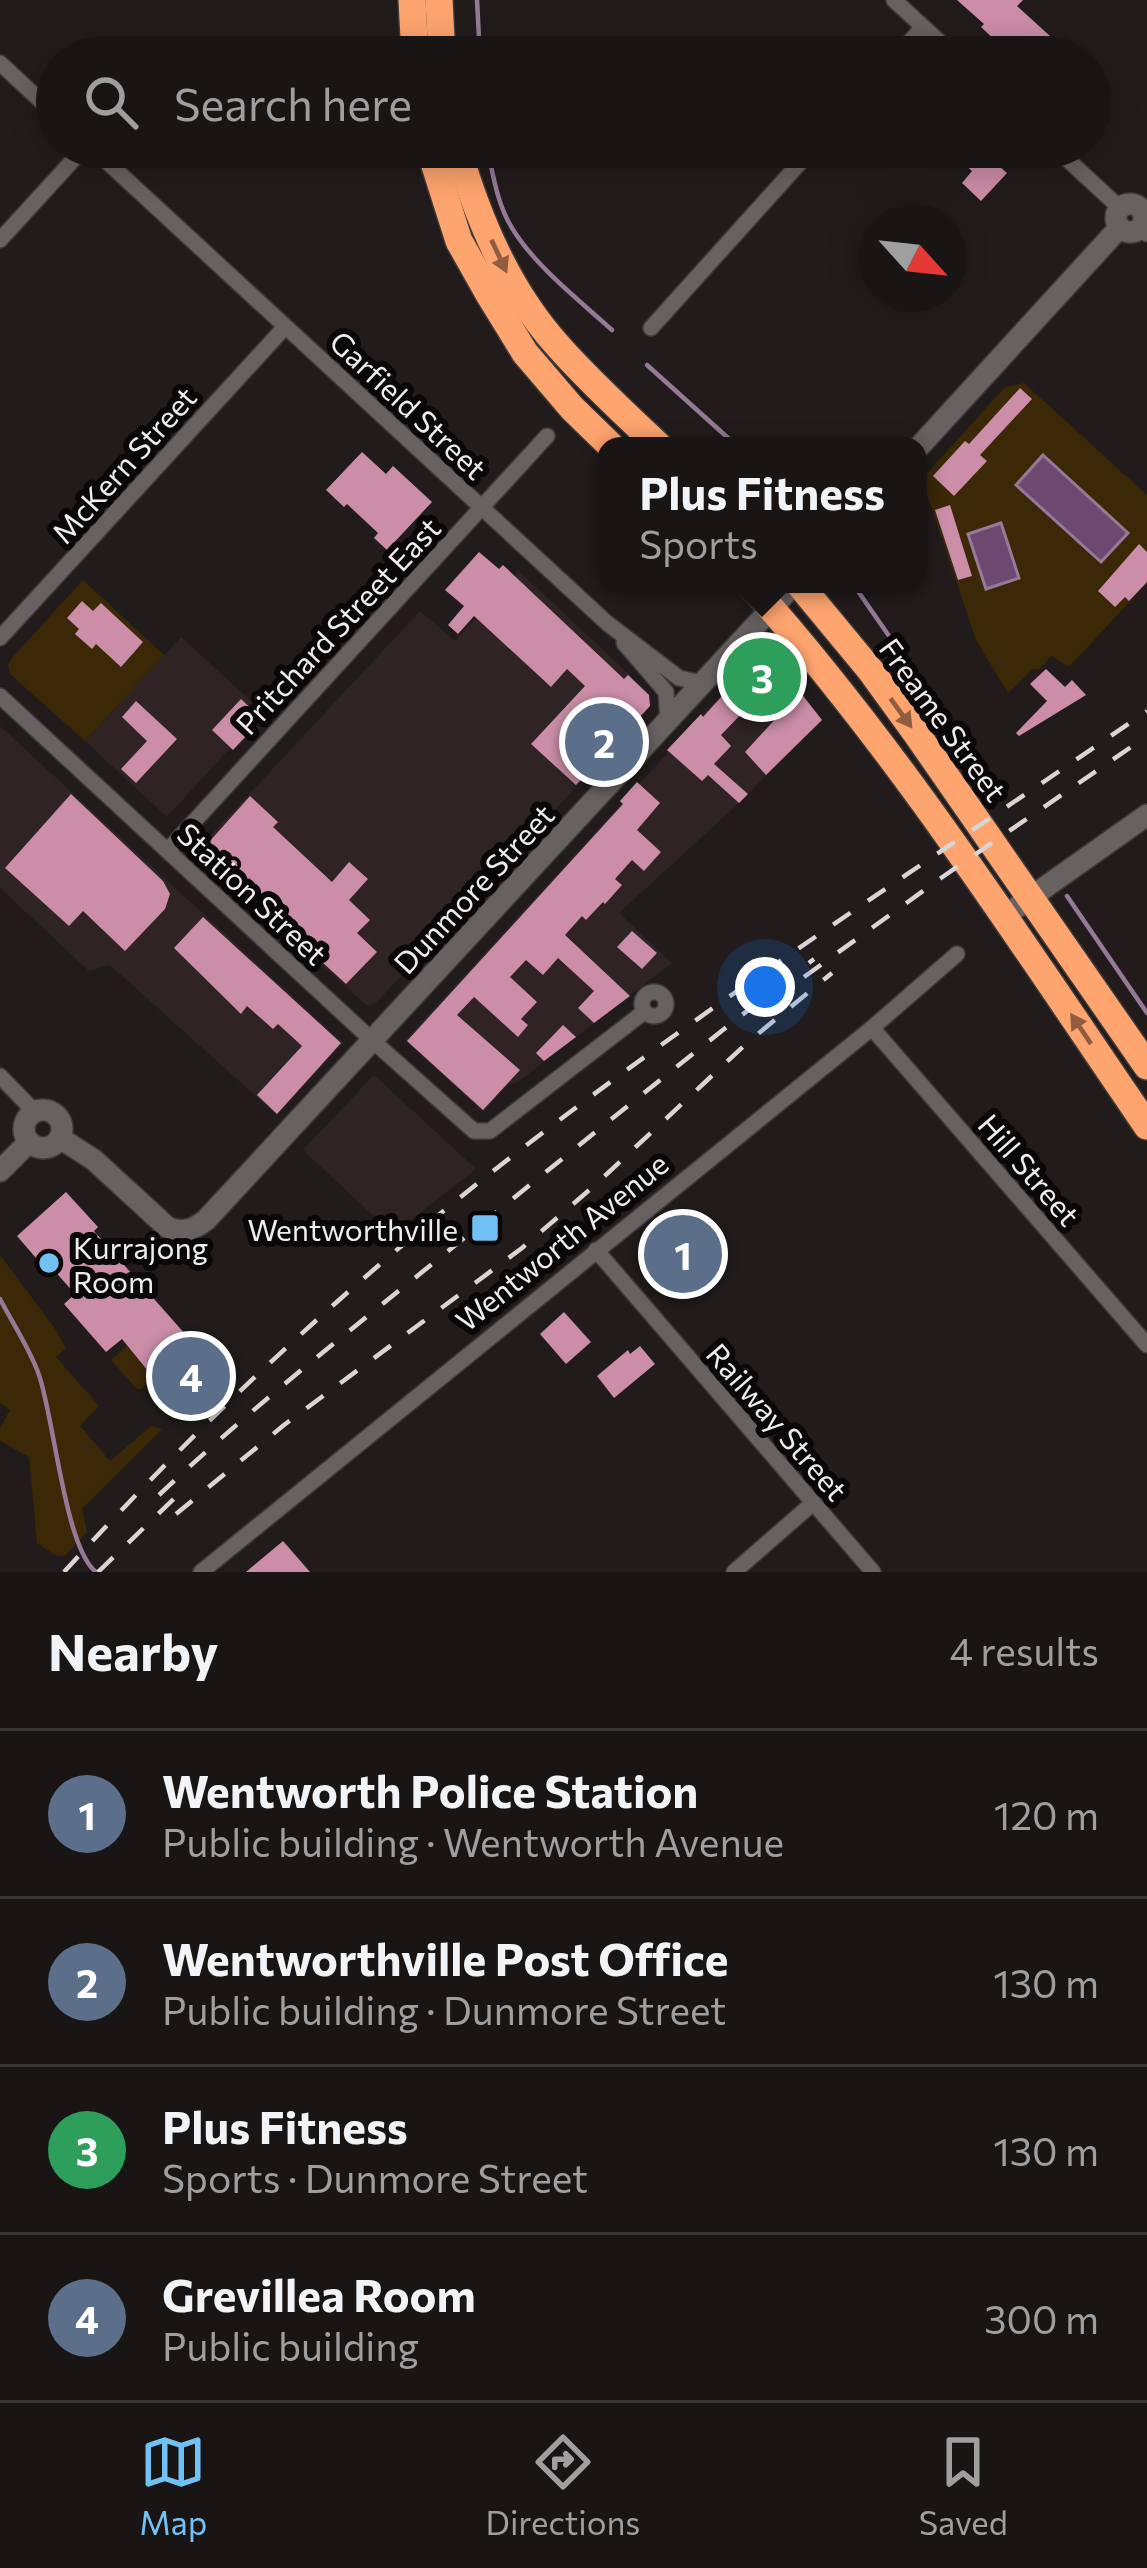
<!DOCTYPE html>
<html lang="en">
<head>
<meta charset="utf-8">
<style>
	:root { --surface:#191514; --page:#221e1d; --text:#f1f3f6; --muted:#9f9fa0; --line:#373434; --accent:#71c1f5 }
	body { margin:0; font-family:Commissioner,sans-serif; background:var(--page); color:var(--text) }
	.compass { position:absolute; left:859px; top:204px; width:108px; height:108px; border-radius:50%; background:var(--surface); box-shadow:0 6px 30px #0003; rotate:117deg }
	.you { position:absolute; left:765px; top:987px; width:42px; height:42px; margin:-30px; border:9px solid #fff; border-radius:50%; background:#1a73e8; box-shadow:0 0 0 18px #1a73e833 }
	.badge { display:grid; place-items:center; width:78px; height:78px; border-radius:50%; background:var(--accent); color:#fff; font-size:39px; font-weight:700 }
	.pin { position:absolute; translate:-50% -50%; border:6px solid #fff; box-shadow:0 3px 12px #0006 }
	.popup { position:absolute; left:597px; top:437px; width:330px; height:156px; box-sizing:border-box; display:grid; place-content:center; border-radius:24px; background:var(--surface); filter:drop-shadow(0 3px 9px #0005); font-size:39px; white-space:nowrap; color:var(--muted) }
	.popup b { font-size:45px; color:var(--text) }
	.popup::after { content:''; position:absolute; left:50%; top:100%; margin-left:-24px; border:24px solid transparent; border-top-color:var(--surface) }
	.list { margin:0; padding:0; list-style:none }
	h2 { display:flex; justify-content:space-between; align-items:center; height:156px; margin:0; padding:0 48px; font-size:51px }
	h2 small { font-size:39px; font-weight:400; color:var(--muted) }
	.list li { display:grid; grid-template-columns:78px 1fr auto; gap:36px; align-items:center; box-sizing:border-box; height:168px; padding:0 48px; border-top:3px solid var(--line) }
	.list b { display:block; font-size:45px; white-space:nowrap }
	.list p { margin:0; font-size:39px; white-space:nowrap; color:var(--muted) }
	.list em { font-size:39px; font-style:normal; color:var(--muted) }
	.icon { flex:none; width:66px; height:66px; fill:none; stroke:currentColor; stroke-width:2; stroke-linecap:round; stroke-linejoin:round }
	.map { position:relative; flex:none; width:1147px; height:1572px; overflow:hidden }
	.search { position:absolute; background:var(--surface); box-shadow:0 6px 30px #0003; left:36px; right:36px; top:36px; height:132px; display:flex; align-items:center; gap:30px; box-sizing:border-box; padding:0 42px; border-radius:66px; color:var(--muted); font-size:45px }
	.sheet { height:828px; background:var(--surface) }
	nav { display:flex; justify-content:space-around; align-items:center; box-sizing:border-box; height:168px; border-top:3px solid var(--line); background:var(--surface); font-size:33px; color:var(--muted) }
	nav a { display:grid; justify-items:center; gap:6px }
	nav .on { color:var(--accent) }
	.map>svg:first-child { display:block }
</style>
</head>
<body>
<div class="map">
<svg width="1147" height="1572" viewBox="0 0 1147 1572">
	<rect width="100%" height="100%" fill="#211c1b"/>
	<!-- built -->
	<g fill="#2f2323">
		<polygon points="519,571 650,694 651,706 375,1004 366,1005 197,850 420,611 455,641"/>
		<polygon points="181,637 263,712 167,817 85,741"/>
		<polygon points="771,651 822,720 739,803 619,913 672,963 518,1082 509,1084 483,1112 405,1040 760,652"/>
		<polygon points="0,726 343,1043 277,1115 110,965 89,971 0,888"/>
		<polygon points="374,1075 476,1169 393,1234 303,1150"/>
	</g>
	<!-- green -->
	<g fill="#3a2807">
		<polygon points="1024,383 1147,495 1147,583 1069,667 1051,656 1039,670 1033,669 1008,693 976,640 922,479 1005,387"/>
		<polygon points="83,580 164,655 85,741 10,674 8,665 12,658"/>
		<polygon points="0,1255 56,1330 66,1348 56,1357 99,1406 80,1426 110,1461 151,1426 162,1429 82,1509 87,1532 65,1556 55,1555 37,1543 29,1457 0,1441 0,1428 10,1410 0,1403"/>
		<polygon points="127,1346 153,1378 141,1389 137,1389 111,1360"/>
	</g>
	<!-- water -->
	<g fill="#6f4872" stroke="#967997" stroke-width="3">
		<polygon points="1043,455 1128,533 1101,562 1016,485"/>
		<polygon points="1001,523 1019,578 986,589 968,534"/>
	</g>
	<g fill="none" stroke-linecap="round" stroke-linejoin="round">
		<!-- stream -->
		<g stroke="#967997" stroke-width="4.5">
			<polyline points="477,0 480,57"/>
			<path d="M487,147C493,174 497,204 512,228C535,266 579,300 612,330"/>
			<polyline points="647,365 737,446"/>
			<polyline points="853,584 993,786"/>
			<polyline points="1067,896 1147,1013"/>
			<path d="M0,1299C13,1324 30,1349 39,1375C54,1418 65,1548 96,1572"/>
		</g>
	</g>
	<!-- building -->
	<g fill="#cb8da7">
		<polygon points="957,0 1023,0 1017,6 1050,36 1041,47 1052,57 1013,57 981,27 984,24"/>
		<polygon points="945,147 990,147 984,153 1007,173 981,201 962,183 972,171"/>
		<polygon points="1020,388 1032,399 980,455 987,461 954,496 933,476 965,441 969,444"/>
		<polygon points="362,452 386,474 393,466 432,502 387,550 374,538 378,533 347,504 344,507 326,490"/>
		<polygon points="950,505 972,576 958,580 935,510"/>
		<polygon points="1139,544 1147,552 1147,582 1129,601 1125,597 1115,607 1098,591"/>
		<polygon points="479,552 499,569 503,565 624,679 628,675 649,695 650,706 576,785 531,744 585,686 567,669 551,687 474,616 458,634 448,625 464,606 445,590"/>
		<polygon points="82,601 93,611 101,603 143,642 121,667 96,644 92,649 75,634 79,629 67,618"/>
		<polygon points="761,653 771,653 787,675 751,711 748,707 721,735 731,746 714,764 748,794 739,803 708,775 702,781 667,750 701,714 703,717"/>
		<polygon points="1046,669 1065,687 1072,680 1086,695 1019,736 1016,733 1047,701 1030,684"/>
		<polygon points="800,692 822,720 766,775 745,752"/>
		<polygon points="241,699 262,719 233,750 212,730"/>
		<polygon points="136,701 177,739 136,783 121,769 147,741 122,717"/>
		<polygon points="637,782 660,803 637,830 661,852 644,871 632,860 615,879 622,885 605,904 603,902 586,920 582,916 565,935 630,996 594,1023 578,1008 594,991 558,958 543,975 526,960 510,977 537,1002 521,1019 528,1025 518,1037 474,997 457,1015 520,1070 483,1110 407,1041 623,804 620,801"/>
		<polygon points="71,794 163,881 170,894 165,909 125,951 83,911 69,926 5,868"/>
		<polygon points="250,796 278,822 273,827 332,882 349,862 368,879 349,900 370,920 357,933 377,952 346,984 201,851"/>
		<polygon points="203,917 341,1043 277,1114 257,1095 302,1046 278,1024 273,1029 247,1006 241,1014 174,948"/>
		<polygon points="632,931 657,953 642,969 617,947"/>
		<polygon points="563,1025 576,1037 544,1061 536,1053"/>
		<polygon points="66,1192 98,1227 94,1231 216,1369 178,1404 173,1399 165,1406 149,1388 156,1381 122,1339 106,1352 64,1304 75,1294 52,1268 48,1272 17,1236"/>
		<polygon points="564,1312 591,1342 566,1364 540,1334"/>
		<polygon points="640,1346 655,1364 614,1398 597,1376 628,1350 630,1354"/>
		<polygon points="283,1541 310,1572 246,1572"/>
	</g>
	<g fill="none" stroke-linecap="round" stroke-linejoin="round">
		<defs>
			<g id="street">
				<polyline points="894,0 956,57"/>
				<polyline points="896,57 923,27"/>
				<polyline points="0,63 57,116"/>
				<polyline points="91,147 607,623 679,678 702,683"/>
				<polyline points="1054,147 1120,208"/>
				<polyline points="1140,227 1147,234"/>
				<polyline points="0,240 85,147"/>
				<polyline points="651,328 814,147"/>
				<polyline points="0,638 285,327"/>
				<polyline points="624,643 666,692 668,721"/>
				<polyline points="0,696 373,1041 474,1131 490,1131 644,1012"/>
				<polyline points="168,850 547,436"/>
				<circle cx="654" cy="1004" r="12"/>
				<polyline points="872,1028 1147,1345"/>
				<polyline points="0,1076 35,1112"/>
				<polyline points="596,1250 873,1572"/>
				<polyline points="201,1572 872,1028 957,954"/>
				<polyline points="734,1572 813,1503"/>
			</g>
			<g id="secondary">
				<circle cx="1130" cy="218" r="14"/>
				<polyline points="918,448 1120,227"/>
				<polyline points="1003,917 1147,815"/>
				<circle cx="43" cy="1129" r="19"/>
				<path d="M60,1138L94,1160L167,1227C182,1234 193,1230 206,1220L794,584"/>
				<polyline points="0,1171 29,1142"/>
			</g>
			<g id="highway">
				<polyline points="412,0 415,57"/>
				<polyline points="439,0 442,57"/>
				<polyline points="429,147 459,241 490,296 525,353 572,408 611,446"/>
				<path d="M457,147C478,219 508,291 559,347C590,382 625,414 659,446"/>
				<path d="M750,584C899,751 1021,942 1147,1126"/>
				<polyline points="799,584 871,671 916,733 1147,1066"/>
			</g>
		</defs>
		<!-- street casing -->
		<use href="#street" stroke="#3d3939" stroke-width="18"/>
		<!-- secondary casing -->
		<use href="#secondary" stroke="#3d3939" stroke-width="24"/>
		<!-- highway casing -->
		<use href="#highway" stroke="#3d3939" stroke-width="30"/>
		<!-- street -->
		<use href="#street" stroke="#686161" stroke-width="15"/>
		<!-- secondary -->
		<use href="#secondary" stroke="#686161" stroke-width="21"/>
		<!-- highway -->
		<use href="#highway" stroke="#fea46f" stroke-width="27"/>
		<!-- rail -->
		<g stroke="#d9d5d5" stroke-width="4.5" stroke-dasharray="21 21" stroke-linecap="butt">
			<polyline points="804,977 941,878 1147,736"/>
			<path d="M159,1495C254,1405 357,1325 458,1243C576,1148 693,1052 814,959"/>
			<polyline points="176,1514 284,1425 522,1248 594,1186 748,1042 832,973"/>
			<path d="M64,1572C211,1410 371,1263 545,1131C739,983 946,850 1147,711"/>
			<polyline points="98,1572 184,1489"/>
		</g>
	</g>
	<!-- one-way arrows -->
	<defs><path id="oneway-solid" d="M-6-.8H1V-3.2L6.5 0L1 3.2V.8H-6Z" transform="scale(3)"/></defs>
	<g fill="#905d40">
		<use href="#oneway-solid" transform="translate(499 256) rotate(65)"/>
		<use href="#oneway-solid" transform="translate(901 713) rotate(54)"/>
		<use href="#oneway-solid" transform="translate(1081 1029) rotate(-124)"/>
	</g>
	<!-- markers -->
	<g fill="#71c1f5" stroke="#090707" stroke-width="4.5">
		<rect x="470" y="1213" width="30" height="30" rx="6"/>
		<circle cx="49" cy="1263" r="12"/>
	</g>
	<g text-anchor="middle" dominant-baseline="central" stroke-width="12" stroke-linejoin="round" paint-order="stroke">
		<!-- street labels -->
		<g font-size="30" fill="#f0ecec" stroke="#090707">
			<text transform="translate(409 404) rotate(43)">Garfield Street</text>
			<text transform="translate(123 464) rotate(-48)">McKern Street</text>
			<text transform="translate(337 625) rotate(-47)">Pritchard Street East</text>
			<text transform="translate(944 719) rotate(54)">Freame Street</text>
			<text transform="translate(473 888) rotate(-47)">Dunmore Street</text>
			<text transform="translate(253 893) rotate(43)">Station Street</text>
			<text transform="translate(1030 1169) rotate(49)">Hill Street</text>
			<text transform="translate(561 1241) rotate(-39)">Wentworth Avenue</text>
			<text transform="translate(778 1421) rotate(49)">Railway Street</text>
		</g>
		<!-- poi labels -->
		<g font-size="30" fill="#f0ecec" stroke="#090707" text-anchor="end">
			<text x="458" y="1228">Wentworthville</text>
			<text x="73" y="1246" text-anchor="start">Kurrajong<tspan x="73" dy="34">Room</tspan></text>
		</g>
	</g>
</svg>
<svg class="compass" viewBox="-18 -18 36 36"><path d="M0-13l5 13h-10z" fill="#e53935"/><path d="M0 13l5-13h-10z" fill="#9f9fa0"/></svg>
<div class="you"></div>
<div class="pin badge" style="left:683px;top:1254px;background:#5c6f8a">1</div>
<div class="pin badge" style="left:604px;top:742px;background:#5c6f8a">2</div>
<div class="pin badge" style="left:762px;top:677px;background:#2e9e5b">3</div>
<div class="popup"><b>Plus Fitness</b>Sports</div>
<div class="pin badge" style="left:191px;top:1376px;background:#5c6f8a">4</div>
<div class="search"><svg class="icon" aria-label="search" viewBox="0 0 24 24"><circle cx="10" cy="10" r="6"/><path d="M15 15l6 6"/></svg>Search here</div>
</div>
<section class="sheet">
<h2>Nearby<small>4 results</small></h2>
<ul class="list">
<li><span class="badge" style="background:#5c6f8a">1</span><div><b>Wentworth Police Station</b><p>Public building · Wentworth Avenue</p></div><em>120 m</em></li>
<li><span class="badge" style="background:#5c6f8a">2</span><div><b>Wentworthville Post Office</b><p>Public building · Dunmore Street</p></div><em>130 m</em></li>
<li><span class="badge" style="background:#2e9e5b">3</span><div><b>Plus Fitness</b><p>Sports · Dunmore Street</p></div><em>130 m</em></li>
<li><span class="badge" style="background:#5c6f8a">4</span><div><b>Grevillea Room</b><p>Public building</p></div><em>300 m</em></li>
</ul>
</section>
<nav>
<a class="on"><svg class="icon" aria-label="map" viewBox="0 0 24 24"><path d="M3 6l6-2 6 2 6-2v14l-6 2-6-2-6 2zM9 4v14M15 6v14"/></svg>Map</a>
<a><svg class="icon" aria-label="directions" viewBox="0 0 24 24"><path d="M12 3l9 9-9 9-9-9zM9 14v-3h6M13 9l2 2-2 2"/></svg>Directions</a>
<a><svg class="icon" aria-label="saved" viewBox="0 0 24 24"><path d="M7 4h10v16l-5-4-5 4z"/></svg>Saved</a>
</nav>
</body>
</html>
